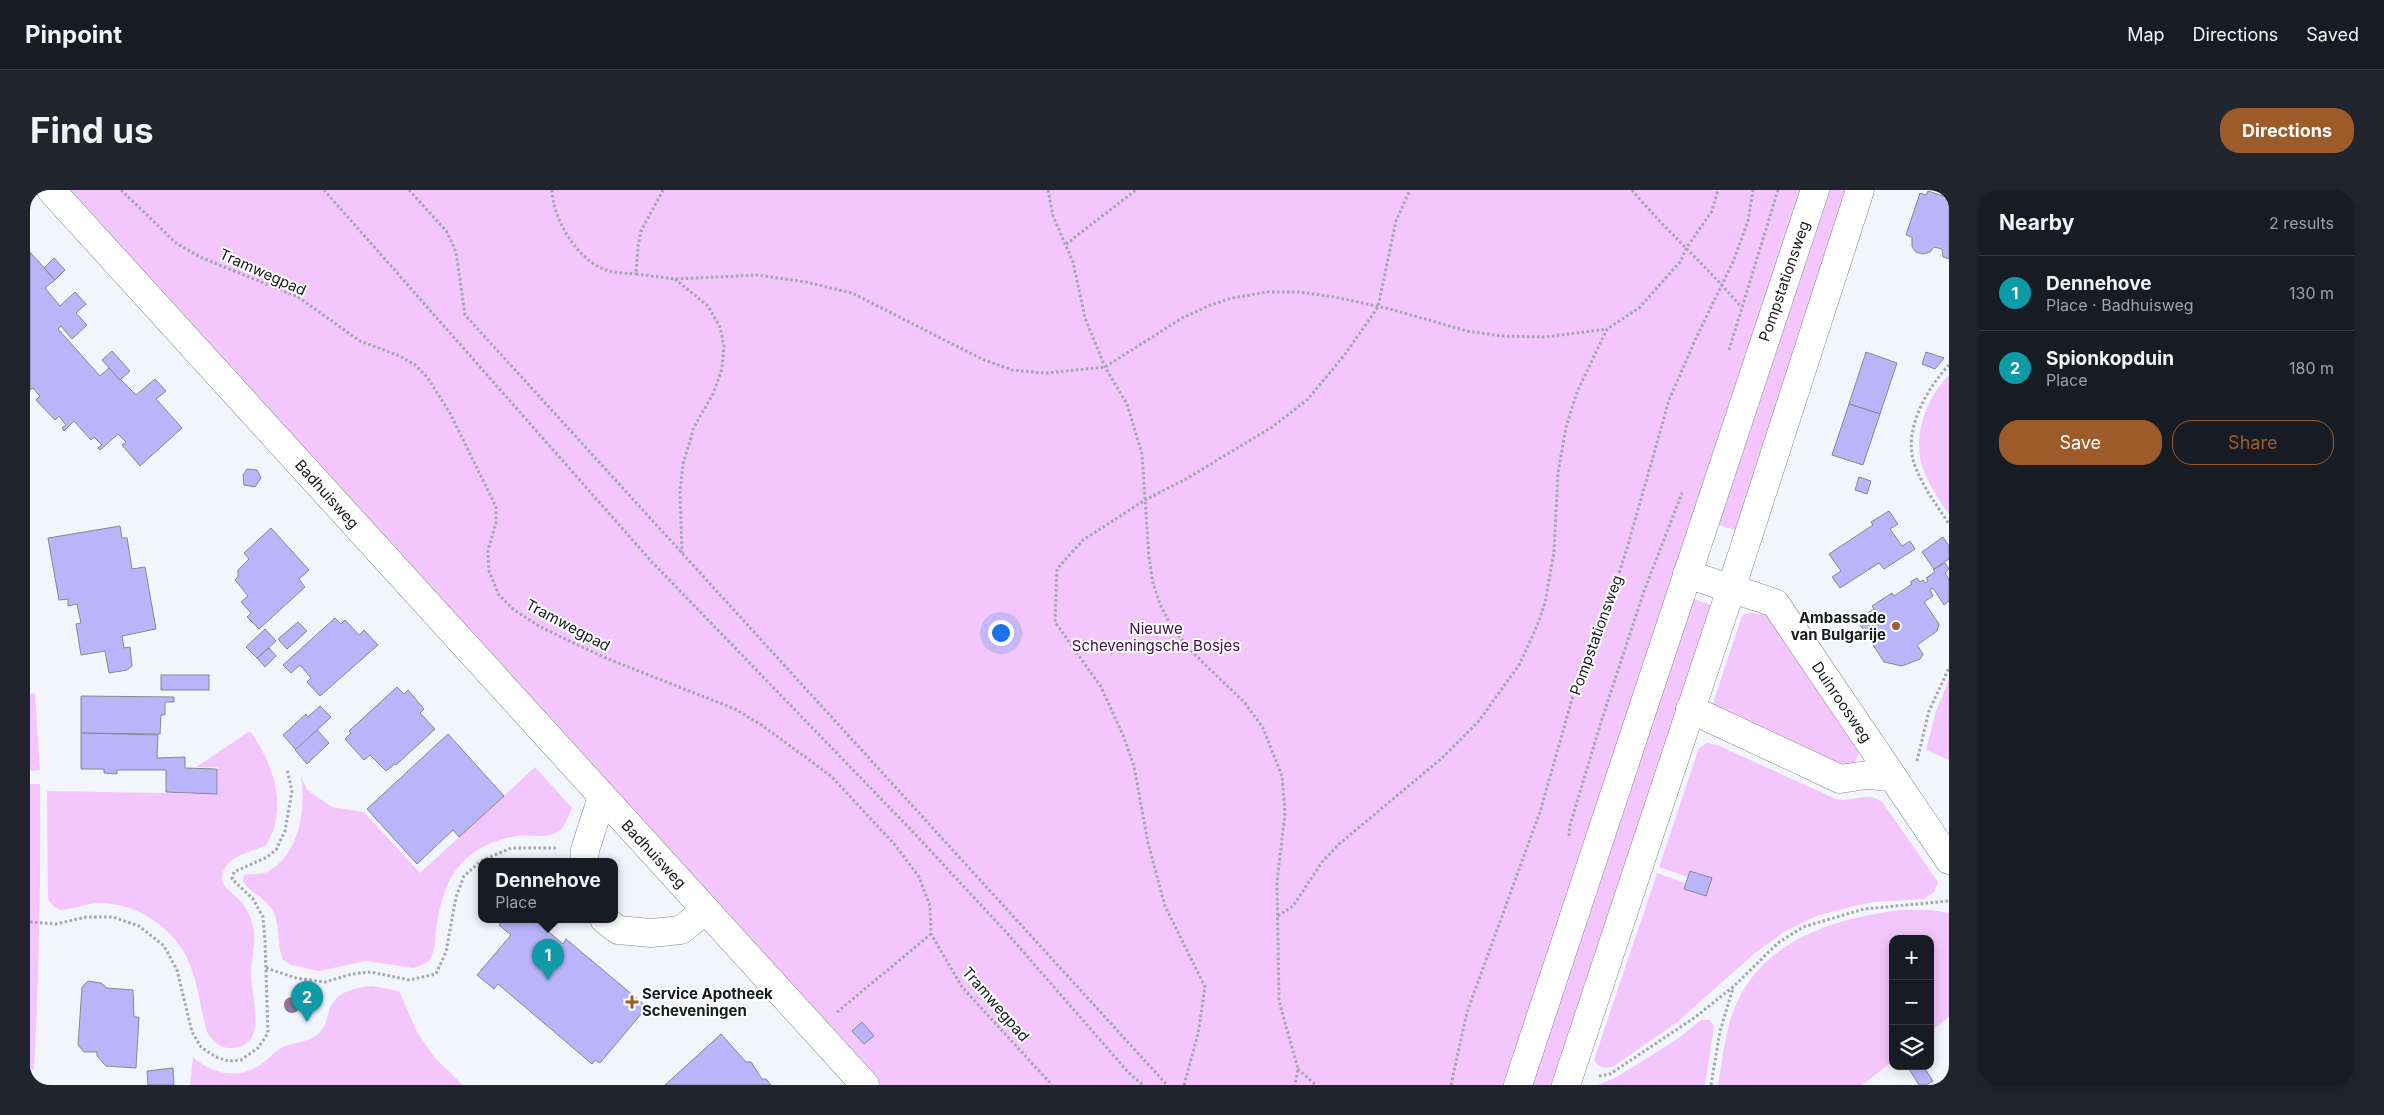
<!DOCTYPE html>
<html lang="en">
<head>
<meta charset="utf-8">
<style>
	:root { --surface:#171b24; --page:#20242c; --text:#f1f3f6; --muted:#9ea1a6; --line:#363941; --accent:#9d5b29 }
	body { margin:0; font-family:Inter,sans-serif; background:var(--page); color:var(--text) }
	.controls { position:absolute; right:15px; bottom:15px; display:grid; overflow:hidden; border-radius:10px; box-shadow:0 2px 12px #0003 }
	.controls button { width:45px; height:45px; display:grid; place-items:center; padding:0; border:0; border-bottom:1px solid var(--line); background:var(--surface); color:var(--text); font:25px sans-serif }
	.you { position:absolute; left:970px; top:442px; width:18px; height:18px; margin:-12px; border:4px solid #fff; border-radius:50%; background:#1a73e8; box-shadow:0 0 0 8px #1a73e833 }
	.badge { display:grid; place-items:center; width:32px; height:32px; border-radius:50%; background:var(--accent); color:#fff; font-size:16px; font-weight:700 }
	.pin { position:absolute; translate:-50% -41px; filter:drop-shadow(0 1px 2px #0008) }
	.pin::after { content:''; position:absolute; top:26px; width:18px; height:15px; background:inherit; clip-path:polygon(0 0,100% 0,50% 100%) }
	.popup { position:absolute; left:448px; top:668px; width:140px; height:65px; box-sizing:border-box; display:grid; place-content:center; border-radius:10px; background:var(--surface); filter:drop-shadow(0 1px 4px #0005); font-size:16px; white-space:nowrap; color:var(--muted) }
	.popup b { font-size:19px; color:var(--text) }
	.popup::after { content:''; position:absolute; left:50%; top:100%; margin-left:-10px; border:10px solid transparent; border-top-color:var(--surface) }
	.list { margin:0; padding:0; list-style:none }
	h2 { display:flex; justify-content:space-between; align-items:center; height:65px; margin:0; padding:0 20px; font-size:21px }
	h2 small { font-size:16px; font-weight:400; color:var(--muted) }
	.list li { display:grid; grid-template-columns:32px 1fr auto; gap:15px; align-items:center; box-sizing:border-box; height:75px; padding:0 20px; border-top:1px solid var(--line) }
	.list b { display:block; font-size:19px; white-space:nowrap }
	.list p { margin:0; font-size:16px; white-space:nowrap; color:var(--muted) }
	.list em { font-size:16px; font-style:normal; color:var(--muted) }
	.actions { display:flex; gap:10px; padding:15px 20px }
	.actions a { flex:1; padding:11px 0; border:1px solid var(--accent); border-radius:20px; text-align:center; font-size:18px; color:var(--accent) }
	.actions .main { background:var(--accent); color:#fff }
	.icon { flex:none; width:28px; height:28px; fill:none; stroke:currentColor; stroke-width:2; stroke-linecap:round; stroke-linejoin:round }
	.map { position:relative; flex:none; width:1919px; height:895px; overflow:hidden; border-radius:20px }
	header { display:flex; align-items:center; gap:30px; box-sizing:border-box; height:70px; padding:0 25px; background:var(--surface); border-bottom:1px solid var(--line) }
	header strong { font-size:24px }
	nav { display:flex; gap:28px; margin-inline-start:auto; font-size:18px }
	.intro { display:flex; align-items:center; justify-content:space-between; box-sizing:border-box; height:120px; padding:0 30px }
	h1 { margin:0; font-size:35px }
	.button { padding:12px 22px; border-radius:20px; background:var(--accent); color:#fff; font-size:18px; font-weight:700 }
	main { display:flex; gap:30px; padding:0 30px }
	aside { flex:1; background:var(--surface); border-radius:20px; box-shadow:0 2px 12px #0003 }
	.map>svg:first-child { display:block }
</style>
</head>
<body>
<header>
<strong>Pinpoint</strong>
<nav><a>Map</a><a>Directions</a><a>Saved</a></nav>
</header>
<div class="intro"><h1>Find us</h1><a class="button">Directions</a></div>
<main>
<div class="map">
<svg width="1919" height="895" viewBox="0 0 1919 895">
	<rect width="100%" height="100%" fill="#f2f6fc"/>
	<!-- green -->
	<g fill="#f3c7fe">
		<polygon points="38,0 1778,0 1479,895 851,895"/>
		<polygon points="1798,0 1823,0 1708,341 1685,334"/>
		<path d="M1919,185V324C1910,312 1901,298 1895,284C1880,251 1895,209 1919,185Z"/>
		<polygon points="1659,407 1683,416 1524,895 1496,895"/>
		<polygon points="1719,423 1736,425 1745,431 1830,561 1824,574 1813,578 1686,517 1683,513 1712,426"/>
		<polygon points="1919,489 1919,570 1896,560 1905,524"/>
		<polygon points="5,503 10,580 0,581 0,504"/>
		<path d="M220,541C243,572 259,619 236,655C220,663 196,665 192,686C190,698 208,706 214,715C219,722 224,735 224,744C225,757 221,772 221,785C221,809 240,856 201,858C190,859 182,851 177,842C170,818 168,791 157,768C141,735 104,712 67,713C54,714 42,720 30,720L23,716L18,709L17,601L187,604L188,577H166Z"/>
		<path d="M1677,553L1687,555L1806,609C1823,613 1838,600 1853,613L1908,692L1904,702L1894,709L1844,712L1824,716L1786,726L1754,742L1725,763L1646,833L1584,876C1576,879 1568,878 1564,870L1627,683L1655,693L1654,699L1676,706L1682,688L1660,680L1658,687L1629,677L1669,558Z"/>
		<path d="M505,577L542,618C539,624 536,634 531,639C521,650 500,644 487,646C469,649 452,655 438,667C416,686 410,713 406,740C405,751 405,763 398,772L384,778L336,771L289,781L261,775L253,770C246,754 251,736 243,721C235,707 218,702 213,690L214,685C221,683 229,685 237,682C270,665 276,618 271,586L277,600L302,617L334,622L390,683Z"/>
		<path d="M0,594H10C11,689 9,784 4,879H0Z"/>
		<path d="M1871,720H1901L1919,723V827L1900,842V749H1863V871L1832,895H1688C1692,874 1694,852 1700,831C1723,753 1799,729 1871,720Z"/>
		<path d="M342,796L369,801L387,842L405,868L433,895H160L163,867C182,884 207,890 230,875C237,870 243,863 251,858C263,852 276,853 287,845C298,836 296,825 302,814C311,800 328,797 342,796Z"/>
		<polygon points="1671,830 1680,830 1684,837 1675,895 1567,895 1585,888 1649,848"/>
	</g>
	<!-- building -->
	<g fill="#bab5fa" stroke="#87878d">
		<polygon points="1898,1 1919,8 1919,69 1913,67 1912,59 1904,57 1900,62 1893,64 1886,62 1882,57 1882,47 1876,45 1890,3 1896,5"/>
		<polygon points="0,62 25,90 15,98 30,116 45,102 56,114 46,123 57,135 42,149 31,136 28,139 70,186 79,178 106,205 125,189 136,201 126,209 152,238 110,276 92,255 96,252 88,244 70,260 68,258 72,255 64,247 61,250 44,231 34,241 32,238 36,235 29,226 25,230 6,210 10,206 3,198 0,200"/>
		<polygon points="24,68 35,80 25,90 14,78"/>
		<polygon points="82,161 100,181 90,190 72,170"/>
		<polygon points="1836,162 1867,173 1850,224 1819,214"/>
		<polygon points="1896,162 1914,168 1905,179 1892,174"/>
		<polygon points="1819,214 1850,224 1833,275 1802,265"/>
		<polygon points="217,279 227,280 231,288 225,297 214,295 213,285"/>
		<polygon points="1829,287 1841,291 1837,304 1825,300"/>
		<polygon points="1859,321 1868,334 1860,339 1872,356 1880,351 1885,359 1854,379 1849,373 1810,398 1802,387 1811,381 1799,364 1843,335 1841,332"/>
		<polygon points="90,336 92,348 97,348 102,379 115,377 126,439 92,446 94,458 100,457 102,476 97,480 79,483 75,461 51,465 46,434 51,433 47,414 38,416 38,409 29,410 18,348"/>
		<polygon points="241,338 279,380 269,389 275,397 229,439 217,427 221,423 211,412 218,406 205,390 208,387 208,380 219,369 214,363"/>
		<polygon points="1913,347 1919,356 1919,369 1904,379 1892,362"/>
		<polygon points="1915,373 1919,379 1915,383 1919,389 1919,411 1914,415 1903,398 1900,400 1903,406 1894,412 1909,434 1907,441 1887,455 1893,464 1890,469 1872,476 1854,472 1827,430 1844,419 1842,416 1862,403 1864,406 1882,394 1880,392 1887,388 1890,392 1893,390 1895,393 1898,391 1896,388 1905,382 1903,380"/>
		<polygon points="305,428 311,434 315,430 329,445 334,440 348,455 290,506 277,492 281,488 270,475 261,483 253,475"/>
		<polygon points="268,432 277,441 257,459 248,449"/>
		<polygon points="235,439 246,451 227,468 216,457"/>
		<polygon points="239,458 246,466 235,477 227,468"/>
		<rect x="131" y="485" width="48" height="15"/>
		<polygon points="367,497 374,504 378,500 394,519 390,523 405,539 366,575 365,574 356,581 340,565 334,570 315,549 321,543 319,541"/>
		<polygon points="51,506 144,507 144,512 135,512 135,525 131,525 130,544 51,543"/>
		<polygon points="290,516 301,527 266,560 253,545 276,524 278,527"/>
		<polygon points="287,540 299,553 277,574 265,560"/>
		<polygon points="51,543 128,545 127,568 155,567 155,578 187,579 187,604 136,602 136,580 87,580 87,584 74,583 74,579 51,579"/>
		<polygon points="418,544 474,606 429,647 423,640 387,674 337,619"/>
		<polygon points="1660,681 1682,688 1676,706 1654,699"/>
		<polygon points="474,729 504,729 533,754 536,749 617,817 570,873 565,870 562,874 468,794 464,799 447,785 481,745 469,735"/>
		<polygon points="58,791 71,793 77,798 103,800 104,827 109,827 106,878 76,876 67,866 67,862 54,862 48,855 52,797"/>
		<polygon points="832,832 844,846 834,854 822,841"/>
		<polygon points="691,844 716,872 721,872 732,889 736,889 741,895 635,895"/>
		<polygon points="1877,876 1893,876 1903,891 1896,895 1889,895"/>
		<polygon points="143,878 144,895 118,895 117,881"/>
	</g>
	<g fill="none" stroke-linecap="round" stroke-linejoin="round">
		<defs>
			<g id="street">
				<polyline points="21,0 835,895"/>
				<polyline points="1657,384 1745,413 1919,670"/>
				<polyline points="1660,519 1810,589 1837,585 1863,587"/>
				<polyline points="554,671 555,660 572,607"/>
				<polyline points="574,729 588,740 621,743 651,740 676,720"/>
				<polyline points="1488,895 1785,0"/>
				<polyline points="1536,895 1701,399 1830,0"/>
			</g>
		</defs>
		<!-- street casing -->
		<use href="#street" stroke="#84888d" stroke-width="29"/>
		<!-- path -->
		<g stroke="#a3a6aa" stroke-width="3" stroke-dasharray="2.5 2.5" stroke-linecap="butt">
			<polyline points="91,0 146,53 170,67 268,107 330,151 370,166 385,175 397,187 420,223 466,317 466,333 458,360 459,381 469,405 484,420 509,436 533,448 578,469 705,519 733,536 801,586 865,655 889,687 900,716 901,744 932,797 1022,895"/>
			<polyline points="294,0 622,372 885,644 976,742 1098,882 1113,895"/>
			<polyline points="379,0 417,42 426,62 435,125 1137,895"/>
			<path d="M522,0C523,29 545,65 571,78C582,83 595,83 606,84"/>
			<polyline points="633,0 611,41 608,56 606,84 645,89 727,85 776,92 822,103 952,169 982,180 1015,183 1075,177 1152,128 1178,116 1202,108 1237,102 1269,102 1305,107 1360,119 1437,141 1471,146 1516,147 1577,139"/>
			<polyline points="1018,0 1023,26 1043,72 1055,128 1075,177 1097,214 1112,264 1119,368 1123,393 1130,414 1140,434 1159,459 1215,513 1233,538 1252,586 1255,623 1247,692 1249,811 1268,879 1265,895"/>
			<path d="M1602,0C1636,41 1677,76 1711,117"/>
			<polyline points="1036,54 1106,0"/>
			<polyline points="645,89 678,116 690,137 694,156 692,179 683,204 664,237 653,274 650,301 652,363"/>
			<polyline points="1699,160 1748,0"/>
			<path d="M1919,175C1897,198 1873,240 1884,273C1892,296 1906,314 1919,334"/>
			<polyline points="1887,571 1899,521 1919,478"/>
			<polyline points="1539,646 1540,635 1572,529 1614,401 1652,303"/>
			<polyline points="1248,726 1263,716 1292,672 1308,655 1412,568 1448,532 1489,475 1507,436 1515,413 1524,362 1528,283 1536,237 1547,202 1577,139 1609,118 1650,72 1657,57 1682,21 1688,0"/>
			<polyline points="0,732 26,734 56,727 83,727 109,736 134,756 147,780 162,842 171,857 186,867 198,871 211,870 228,858 238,843 235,751 233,727 223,709 202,689 204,682 237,667 246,660 255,641 262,601 257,579"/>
			<polyline points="236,778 266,788 295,792 322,784 341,782 379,790 406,784 416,762 426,707 434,686 451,671 481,658 527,658"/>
			<polyline points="807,822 901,744"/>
			<polyline points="1268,879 1286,895"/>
			<polyline points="1569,886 1580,884 1664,828 1703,797 1748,753 1773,737 1834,719 1919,711"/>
			<polyline points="1154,895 1168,844 1175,797 1135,716 1118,653 1104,576 1093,545 1071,497 1025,432 1027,379 1053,350 1115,310 1156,289 1242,237 1277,210 1313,167 1348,117 1366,31 1380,0"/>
			<polyline points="1421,895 1437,822 1510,622 1543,506 1580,412 1598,355 1639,210 1666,148 1703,72 1718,31 1723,0"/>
			<polyline points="1681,895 1690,841 1703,798"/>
		</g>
		<!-- street -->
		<use href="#street" stroke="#fff" stroke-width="28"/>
	</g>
	<!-- trees -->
	<circle fill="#91749c" cx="262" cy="815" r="8"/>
	<!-- markers -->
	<g fill="#9d5b29" stroke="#fff" stroke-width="2">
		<circle cx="1866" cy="436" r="5"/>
		<path d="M599.5 804.5h5v5h5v5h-5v5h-5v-5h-5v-5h5z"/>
	</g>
	<g text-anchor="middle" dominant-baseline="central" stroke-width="4" stroke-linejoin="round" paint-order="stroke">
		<!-- street labels -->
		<g font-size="15" fill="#17191b" stroke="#fff">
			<text transform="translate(233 82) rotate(24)">Tramwegpad</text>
			<text transform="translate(1754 91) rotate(-71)">Pompstationsweg</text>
			<text transform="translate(297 304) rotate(48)">Badhuisweg</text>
			<text transform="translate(538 435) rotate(28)">Tramwegpad</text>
			<text transform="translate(1566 445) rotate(-70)">Pompstationsweg</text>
			<text transform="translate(1812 512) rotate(56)">Duinroosweg</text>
			<text transform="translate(624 664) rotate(47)">Badhuisweg</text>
			<text transform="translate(966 814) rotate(49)">Tramwegpad</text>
		</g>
		<!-- poi labels -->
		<g font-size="15" font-weight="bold" fill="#17191b" stroke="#fff" text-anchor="end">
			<text x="1856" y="427">Ambassade<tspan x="1856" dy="17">van Bulgarije</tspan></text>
			<text x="612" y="803" text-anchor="start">Service Apotheek<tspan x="612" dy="17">Scheveningen</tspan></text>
		</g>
		<!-- park labels -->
		<g font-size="15" fill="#41094d" stroke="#fff">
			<text x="1126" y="438">Nieuwe<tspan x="1126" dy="17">Scheveningsche Bosjes</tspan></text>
		</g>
	</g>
</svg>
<div class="controls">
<button>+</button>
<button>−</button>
<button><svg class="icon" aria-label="layers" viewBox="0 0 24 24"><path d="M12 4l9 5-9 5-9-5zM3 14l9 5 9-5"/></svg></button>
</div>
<div class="you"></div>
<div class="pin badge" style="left:518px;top:790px;background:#0f9aa8">1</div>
<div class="popup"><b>Dennehove</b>Place</div>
<div class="pin badge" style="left:277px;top:832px;background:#0f9aa8">2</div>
</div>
<aside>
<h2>Nearby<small>2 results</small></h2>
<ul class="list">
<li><span class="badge" style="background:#0f9aa8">1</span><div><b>Dennehove</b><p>Place · Badhuisweg</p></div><em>130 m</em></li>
<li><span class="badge" style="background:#0f9aa8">2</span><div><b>Spionkopduin</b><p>Place</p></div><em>180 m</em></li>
</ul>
<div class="actions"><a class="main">Save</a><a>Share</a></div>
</aside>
</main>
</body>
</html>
